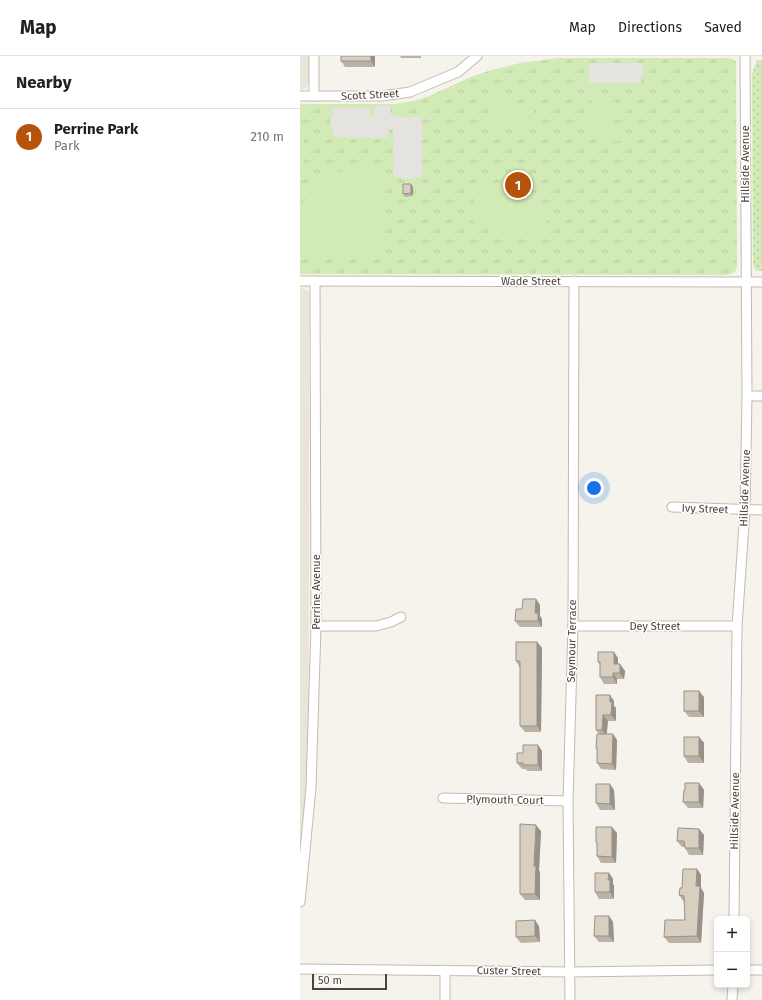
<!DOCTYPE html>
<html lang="en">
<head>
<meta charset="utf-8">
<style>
	:root { --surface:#fff; --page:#f6f6f6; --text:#202124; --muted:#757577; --line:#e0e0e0; --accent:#b45309 }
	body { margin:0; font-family:"Fira Sans",sans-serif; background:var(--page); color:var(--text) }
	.controls { position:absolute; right:12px; bottom:12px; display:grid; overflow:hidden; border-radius:6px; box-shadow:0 2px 6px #0003 }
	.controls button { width:36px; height:36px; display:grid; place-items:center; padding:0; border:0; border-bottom:1px solid var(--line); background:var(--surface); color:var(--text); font:20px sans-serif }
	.scale { position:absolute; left:12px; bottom:10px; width:75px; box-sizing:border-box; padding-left:4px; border:2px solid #4b4439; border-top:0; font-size:11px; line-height:14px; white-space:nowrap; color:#4b4439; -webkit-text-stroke:3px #fff; paint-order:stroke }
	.you { position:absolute; left:294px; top:432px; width:14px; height:14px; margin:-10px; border:3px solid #fff; border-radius:50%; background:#1a73e8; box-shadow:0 0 0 6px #1a73e833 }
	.badge { display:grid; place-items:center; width:26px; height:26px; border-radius:50%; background:var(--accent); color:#fff; font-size:13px; font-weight:700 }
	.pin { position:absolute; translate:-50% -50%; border:2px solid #fff; box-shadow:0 1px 4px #0006 }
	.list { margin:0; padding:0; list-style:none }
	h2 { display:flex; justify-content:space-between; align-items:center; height:52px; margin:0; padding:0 16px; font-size:17px }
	h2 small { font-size:13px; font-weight:400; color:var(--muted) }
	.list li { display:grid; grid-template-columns:26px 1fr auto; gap:12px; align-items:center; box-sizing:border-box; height:56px; padding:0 16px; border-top:1px solid var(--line) }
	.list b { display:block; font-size:15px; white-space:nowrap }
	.list p { margin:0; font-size:13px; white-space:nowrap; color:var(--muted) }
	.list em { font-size:13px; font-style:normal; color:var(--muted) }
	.map { position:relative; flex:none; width:462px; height:944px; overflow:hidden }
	header { display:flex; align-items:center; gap:24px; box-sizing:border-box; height:56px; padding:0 20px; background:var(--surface); border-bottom:1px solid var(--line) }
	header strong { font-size:19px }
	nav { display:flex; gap:22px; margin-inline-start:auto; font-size:14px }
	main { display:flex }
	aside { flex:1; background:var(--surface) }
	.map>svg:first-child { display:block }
</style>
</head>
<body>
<header>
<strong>Map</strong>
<nav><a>Map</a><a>Directions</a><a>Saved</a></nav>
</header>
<main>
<aside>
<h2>Nearby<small></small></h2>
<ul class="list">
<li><span class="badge">1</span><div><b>Perrine Park</b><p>Park</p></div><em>210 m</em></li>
</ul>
</aside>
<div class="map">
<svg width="462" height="944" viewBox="0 0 462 944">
	<defs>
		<pattern id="grass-dots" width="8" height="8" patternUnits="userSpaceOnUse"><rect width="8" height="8" fill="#d2eab5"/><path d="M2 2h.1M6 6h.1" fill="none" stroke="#b6ca9c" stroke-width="1.8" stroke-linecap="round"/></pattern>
		<pattern id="park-tufts" width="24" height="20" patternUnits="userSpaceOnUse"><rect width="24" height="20" fill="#d2eab5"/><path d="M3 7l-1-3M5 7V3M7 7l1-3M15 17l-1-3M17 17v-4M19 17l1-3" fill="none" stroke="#b6ca9c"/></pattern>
	</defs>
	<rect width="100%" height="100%" fill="#f6f3ec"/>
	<!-- residential -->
	<g fill="#eae5da">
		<polygon points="0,0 9,0 9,26 7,31 2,34 0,34"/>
		<polygon points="0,232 7,234 9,239 9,526 8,717 0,803"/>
	</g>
	<!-- grass -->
	<polygon fill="url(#grass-dots)" points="457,4 462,4 462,215 456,215 453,209 452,18"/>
	<!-- park -->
	<polygon fill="url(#park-tufts)" points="259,2 428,2 433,3 436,6 437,211 435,216 427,219 0,218 0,48 95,48 113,45 129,40 173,20 195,13 220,7"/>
	<!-- pitch -->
	<g fill="#d2eab5">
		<polygon points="293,41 328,49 324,65 289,57"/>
		<polygon points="193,42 235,52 229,74 187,65"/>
		<polygon points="288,62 323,70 319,86 284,78"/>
		<path d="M0,76H4C5,91 4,105 0,121Z"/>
		<polygon points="54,112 81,113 80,201 0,203 0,151 18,129 36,117"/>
		<path d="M183,133L243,147L248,156C246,165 245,182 233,183L175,168L171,160L177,137Z"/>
	</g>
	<!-- parking -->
	<g fill="#e5e3e0">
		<polygon points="289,7 343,7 343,18 341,19 341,27 289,27"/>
		<polygon points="89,49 91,57 96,61 122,61 122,121 102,123 100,121 93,120 93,72 89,73 88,82 33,81 33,73 31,72 31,61 33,61 33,51 70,52 70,60 72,61 75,58 75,50"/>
	</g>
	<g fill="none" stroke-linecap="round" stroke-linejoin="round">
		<defs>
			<g id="minor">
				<polyline points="0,40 82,40 110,36 158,16 177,0"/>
				<polyline points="14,40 14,0"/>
				<polyline points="0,225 462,226"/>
				<polyline points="447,340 462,340"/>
				<polyline points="372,451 462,454"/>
				<polyline points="16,570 76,570 91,566 101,561"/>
				<polyline points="273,570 437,570"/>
				<polyline points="143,742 268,745"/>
				<polyline points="0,846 11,732 16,570 15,225"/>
				<polyline points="434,863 437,570 445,454 447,340 445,0"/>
				<polyline points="0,913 270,916 417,914"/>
				<polyline points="447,914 462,914"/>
				<polyline points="145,944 145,914"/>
				<polyline points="270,944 268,745 273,570 274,225"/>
				<polyline points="432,944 433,929"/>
			</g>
		</defs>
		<!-- minor casing -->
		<use href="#minor" stroke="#c2bbae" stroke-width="11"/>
		<!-- minor -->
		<use href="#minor" stroke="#fff" stroke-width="9"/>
	</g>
	<!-- wall -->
	<g fill="#bab2a6">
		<polygon points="41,0 75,0 75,11 45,11 41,5"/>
		<polygon points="100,0 121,0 121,2 101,2"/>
		<polygon points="113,131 113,140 105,141 103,138"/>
		<polygon points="236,543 240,549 240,560 242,563 242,571 220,571 215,565 222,553"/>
		<polygon points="237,586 242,592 241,676 225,676 220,670 220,612 216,605"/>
		<polygon points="318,602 318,608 320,608 325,615 324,623 317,623 317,628 304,628 300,621 300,609 298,606"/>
		<polygon points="296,639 314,645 314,650 316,652 316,665 308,665 307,678 317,684 316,714 301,713 297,707 297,694 296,692 299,678 296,674"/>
		<polygon points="404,641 404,661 389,661 384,655"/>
		<polygon points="399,681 404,687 404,707 388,707 384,700"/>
		<polygon points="238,689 242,695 242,715 227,715 226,713 222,713 217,707 223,697"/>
		<polygon points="399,727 404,734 403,752 388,752 383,746 385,734"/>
		<polygon points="314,734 315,754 300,754 296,747"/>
		<polygon points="399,773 404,779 403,799 389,799 385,792 385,791 382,791 377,785"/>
		<polygon points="241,775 239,814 240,816 240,844 225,844 220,838"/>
		<polygon points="317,777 316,807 301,807 297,800 297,788 296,786"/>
		<polygon points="397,813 401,819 401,832 404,837 401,887 369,887 364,881 385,864 384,846 379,839 382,832"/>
		<polygon points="309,817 313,823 313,828 314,830 314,843 299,843 295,836"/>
		<polygon points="309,860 313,866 314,886 299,886 294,880"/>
		<polygon points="239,870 240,886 221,887 216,881"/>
	</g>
	<!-- shaded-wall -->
	<g fill="#979187">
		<polygon points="71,0 75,0 75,11 71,5"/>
		<polygon points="111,128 113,131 113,140 111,137"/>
		<polygon points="236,543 240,549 240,560 242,563 242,571 238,565 235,557"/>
		<polygon points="237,586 242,592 241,676 237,670"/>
		<polygon points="314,596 318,602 318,614 314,608"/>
		<polygon points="320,608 325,615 324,623 320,617"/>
		<polygon points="313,617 317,623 317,628 313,621"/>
		<polygon points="399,635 404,641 404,661 399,655"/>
		<polygon points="310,639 314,645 314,650 316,652 316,665 311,659 310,646"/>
		<polygon points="303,659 308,665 306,680 302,674"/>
		<polygon points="313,678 317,684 316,714 312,708"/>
		<polygon points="399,681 404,687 404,707 399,700"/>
		<polygon points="238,689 242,695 242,715 238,709"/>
		<polygon points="399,727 404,734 403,752 399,746"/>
		<polygon points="310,728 314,734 315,754 310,748"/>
		<polygon points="236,769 241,775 239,814 240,816 240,844 235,838 234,810"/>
		<polygon points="312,771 317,777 316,807 312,801"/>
		<polygon points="399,773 404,779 403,799 399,792"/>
		<polygon points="397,813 401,819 401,832 404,837 401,887 397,880"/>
		<polygon points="309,817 313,823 313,828 314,830 314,843 310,836"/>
		<polygon points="309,860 313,866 314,886 309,880"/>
		<polygon points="235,864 239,870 240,886 235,880"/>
	</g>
	<!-- building -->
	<g fill="#d8cfc1" stroke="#979187">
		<rect x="41" y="0" width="30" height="5"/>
		<polygon points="103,128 111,128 111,137 103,138"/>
		<polygon points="223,543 236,543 235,557 238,557 238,565 215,565 216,553 222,553"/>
		<polygon points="216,586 237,586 237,670 220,670 220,605 216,605"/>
		<polygon points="298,596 314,596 314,608 320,608 320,617 313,617 313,621 300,621 300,606 298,606"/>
		<rect x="384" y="635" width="15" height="20"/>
		<polygon points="296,639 310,639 310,646 312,646 311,659 303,659 302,674 296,674"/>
		<polygon points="297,678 313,678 312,708 297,707 297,692 296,692"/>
		<rect x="384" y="681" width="15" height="19"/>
		<polygon points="223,689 238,689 238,709 223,709 223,707 217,707 217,697 223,697"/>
		<polygon points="385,727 399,727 399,746 383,746 384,734 385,734"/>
		<polygon points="296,728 310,728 310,748 296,747"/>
		<polygon points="220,768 236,769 234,810 236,810 235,838 220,838"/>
		<polygon points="296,771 312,771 312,801 297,800 297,786 296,786"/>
		<polygon points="378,772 399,773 399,792 385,792 384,785 377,785"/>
		<polygon points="383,813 397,813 396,830 400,830 397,880 364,881 365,864 385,864 384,840 379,839 380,832 382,832"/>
		<polygon points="295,817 309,817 308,824 310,824 310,836 295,836"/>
		<polygon points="295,860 309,860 309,880 294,880"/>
		<polygon points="235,864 235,880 216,881 216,865"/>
	</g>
	<g text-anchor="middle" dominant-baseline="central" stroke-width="3" stroke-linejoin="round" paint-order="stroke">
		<!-- street labels -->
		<g font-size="11" fill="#4b4439" stroke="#fff">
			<text transform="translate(70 39) rotate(-3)">Scott Street</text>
			<text transform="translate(445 108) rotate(-90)">Hillside Avenue</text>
			<text x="231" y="225">Wade Street</text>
			<text transform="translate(445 432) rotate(-88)">Hillside Avenue</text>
			<text transform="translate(405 453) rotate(2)">Ivy Street</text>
			<text transform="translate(16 536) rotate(-90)">Perrine Avenue</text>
			<text x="355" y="570">Dey Street</text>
			<text transform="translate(272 585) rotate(-89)">Seymour Terrace</text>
			<text transform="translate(205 744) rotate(1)">Plymouth Court</text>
			<text transform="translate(435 755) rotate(-89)">Hillside Avenue</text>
			<text transform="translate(209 915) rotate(1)">Custer Street</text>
		</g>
	</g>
</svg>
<div class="controls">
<button>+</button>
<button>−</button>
</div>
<div class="scale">50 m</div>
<div class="you"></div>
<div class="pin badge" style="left:218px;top:129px">1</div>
</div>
</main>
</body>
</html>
